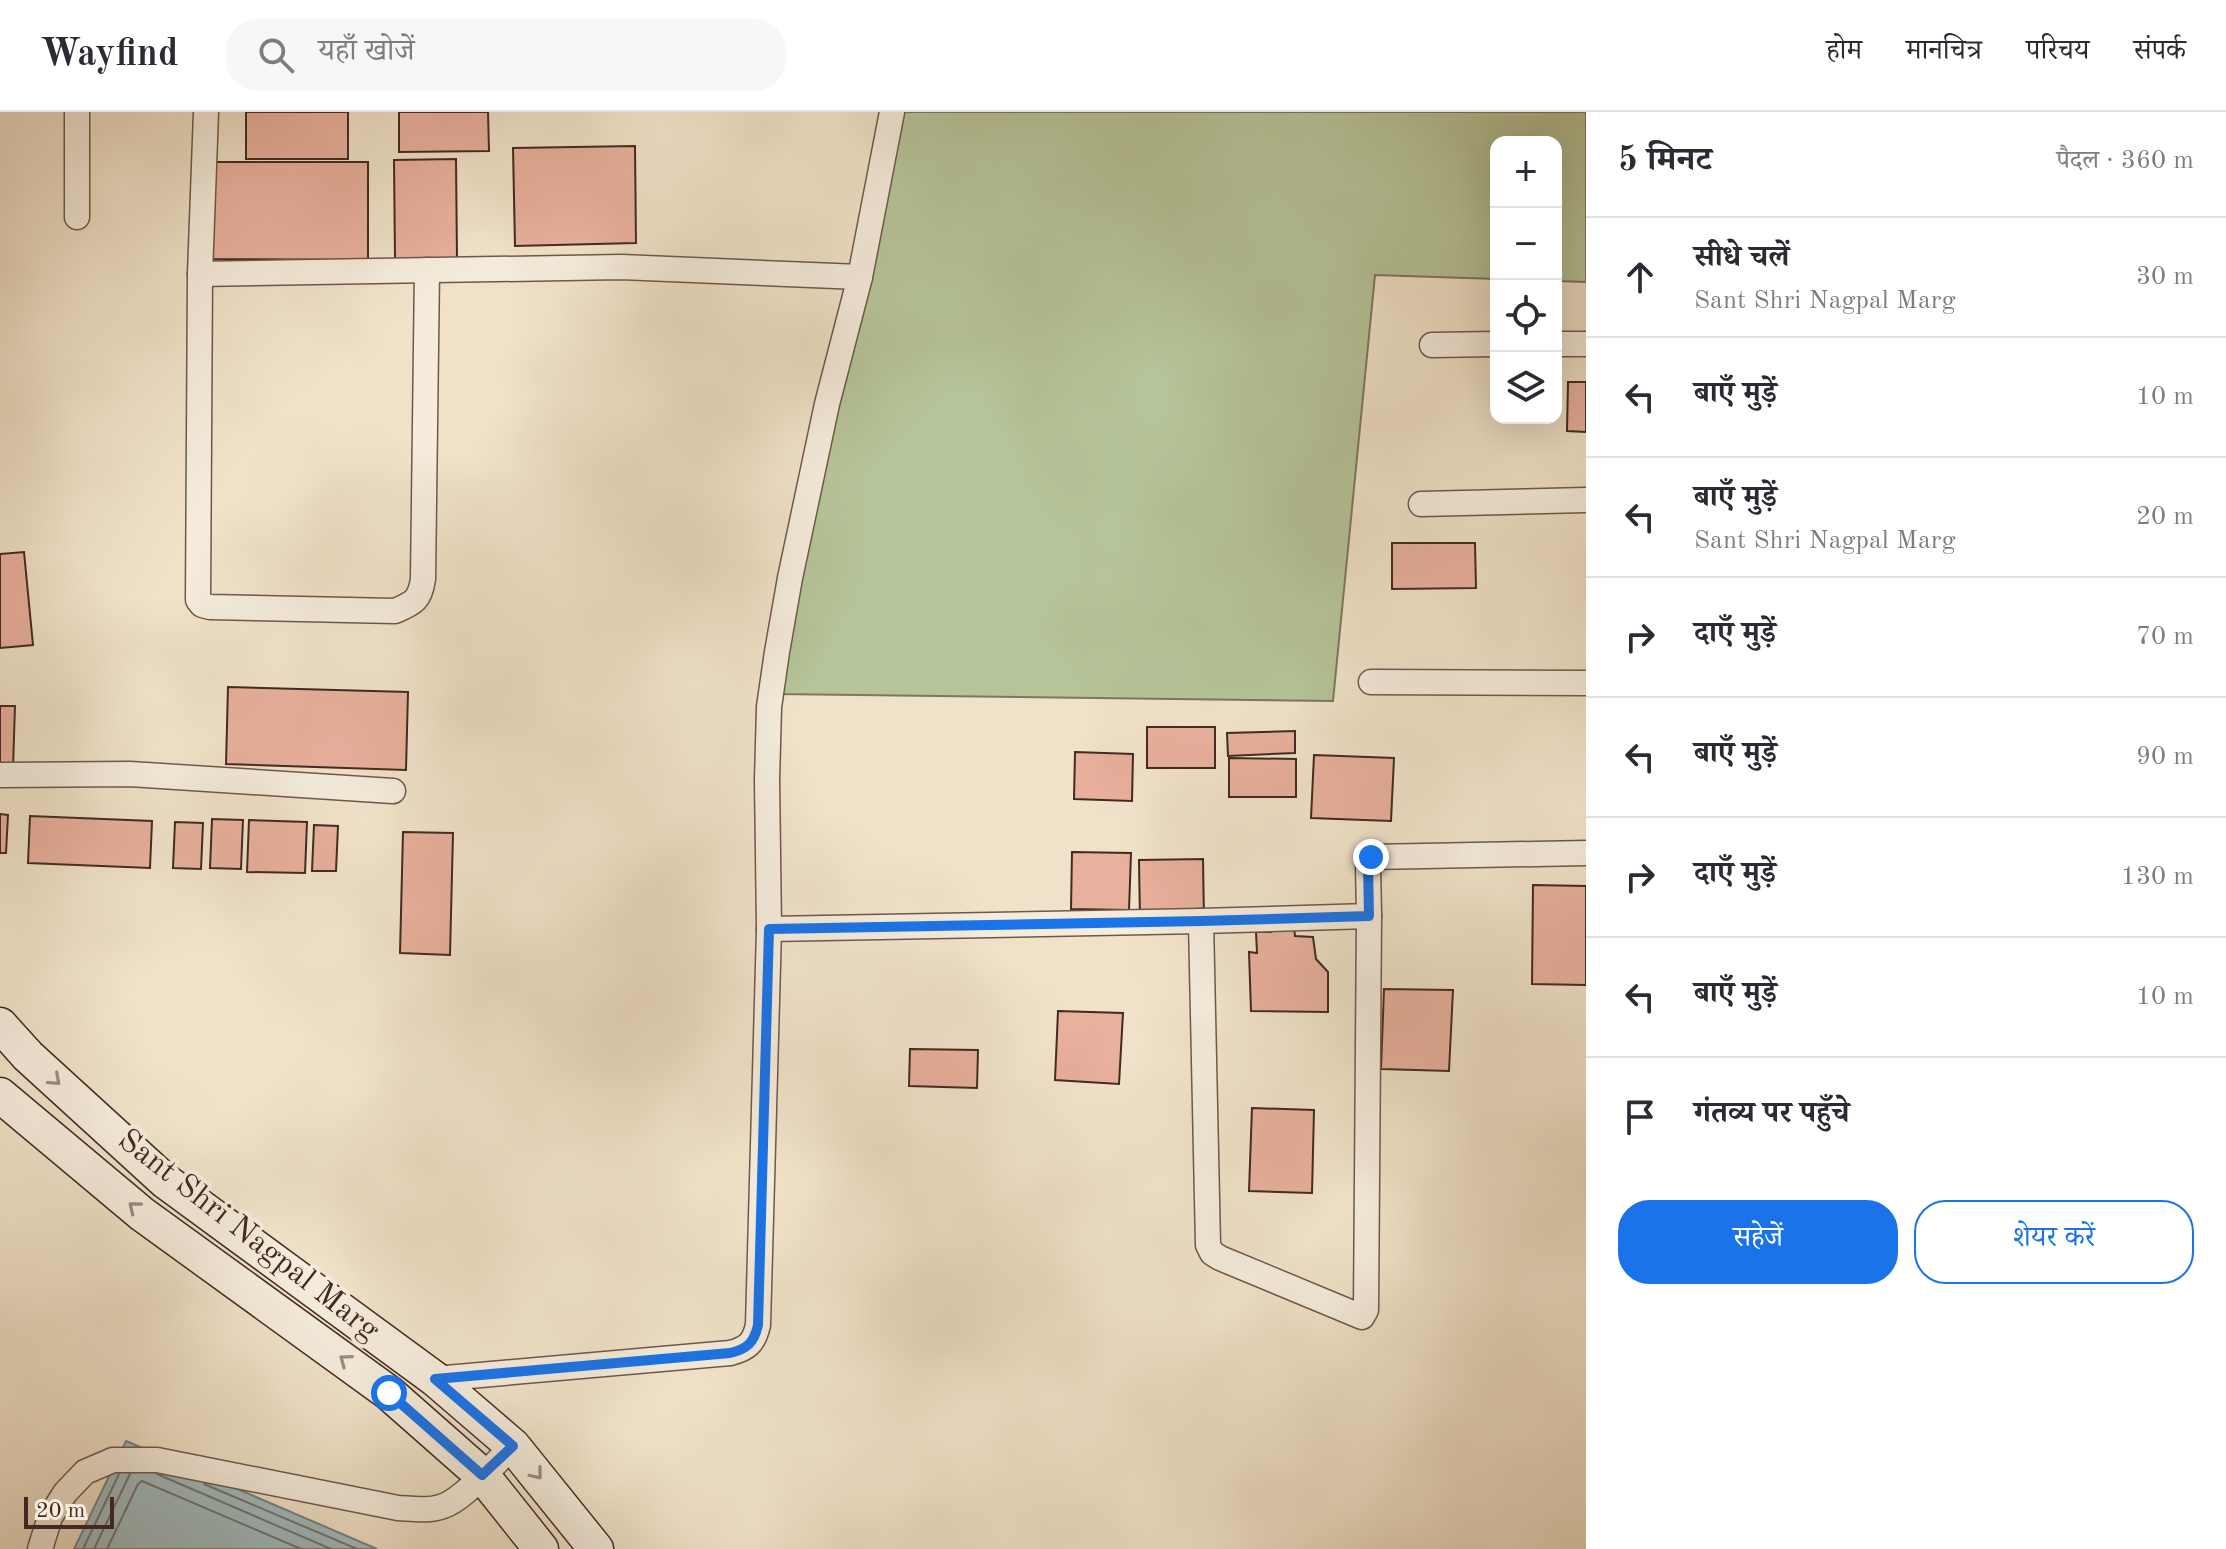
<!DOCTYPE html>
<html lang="hi">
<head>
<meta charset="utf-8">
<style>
	:root { --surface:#fff; --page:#f7f7f7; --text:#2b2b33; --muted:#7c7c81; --line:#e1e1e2; --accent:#1a73e8 }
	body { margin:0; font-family:"Old Standard TT","Noto Serif Devanagari",serif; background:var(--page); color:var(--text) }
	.controls { position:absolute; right:24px; top:24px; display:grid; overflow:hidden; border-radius:16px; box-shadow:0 8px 32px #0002 }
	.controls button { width:72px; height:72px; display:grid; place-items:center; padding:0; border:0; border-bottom:2px solid var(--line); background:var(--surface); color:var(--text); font:40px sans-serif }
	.scale { position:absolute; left:24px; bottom:20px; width:90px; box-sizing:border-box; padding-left:8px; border:4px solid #422a22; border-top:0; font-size:22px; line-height:28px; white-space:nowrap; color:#422a22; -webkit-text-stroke:6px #f5ecdc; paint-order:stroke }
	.stop { position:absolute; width:24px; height:24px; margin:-18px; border:6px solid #1a73e8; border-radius:50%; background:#fff }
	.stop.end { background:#1a73e8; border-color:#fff; box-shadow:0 2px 8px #0008 }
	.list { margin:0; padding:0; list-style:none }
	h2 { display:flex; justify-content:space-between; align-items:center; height:104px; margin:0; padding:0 32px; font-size:34px }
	h2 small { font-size:26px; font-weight:400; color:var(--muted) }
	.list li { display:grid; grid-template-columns:52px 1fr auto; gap:24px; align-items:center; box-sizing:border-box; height:120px; padding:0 32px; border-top:2px solid var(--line) }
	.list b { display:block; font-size:30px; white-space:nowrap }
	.list p { margin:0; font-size:26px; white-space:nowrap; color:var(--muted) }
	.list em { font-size:26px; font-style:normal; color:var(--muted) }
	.actions { display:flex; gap:16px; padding:24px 32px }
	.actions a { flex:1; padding:18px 0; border:2px solid var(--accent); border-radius:32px; text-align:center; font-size:28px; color:var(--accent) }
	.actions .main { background:var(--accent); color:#fff }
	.icon { flex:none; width:44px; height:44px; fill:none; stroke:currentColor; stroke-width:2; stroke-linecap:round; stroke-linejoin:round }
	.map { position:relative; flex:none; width:1586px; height:1437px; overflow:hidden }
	header { display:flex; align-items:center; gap:48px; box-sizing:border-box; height:112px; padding:0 40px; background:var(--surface); border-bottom:2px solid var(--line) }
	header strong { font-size:38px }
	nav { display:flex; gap:44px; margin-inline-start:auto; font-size:28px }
	.search { width:560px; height:72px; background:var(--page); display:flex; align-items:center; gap:20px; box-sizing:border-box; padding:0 28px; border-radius:32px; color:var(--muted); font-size:30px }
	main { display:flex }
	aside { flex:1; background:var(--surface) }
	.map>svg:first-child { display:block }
</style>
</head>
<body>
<header>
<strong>Wayfind</strong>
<div class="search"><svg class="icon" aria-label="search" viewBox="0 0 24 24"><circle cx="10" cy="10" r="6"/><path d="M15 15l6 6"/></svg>यहाँ खोजें</div>
<nav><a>होम</a><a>मानचित्र</a><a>परिचय</a><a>संपर्क</a></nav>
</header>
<main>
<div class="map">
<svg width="1586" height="1437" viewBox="0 0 1586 1437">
	<rect width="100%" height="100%" fill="#f0e2c9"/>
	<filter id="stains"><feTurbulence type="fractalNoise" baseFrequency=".0025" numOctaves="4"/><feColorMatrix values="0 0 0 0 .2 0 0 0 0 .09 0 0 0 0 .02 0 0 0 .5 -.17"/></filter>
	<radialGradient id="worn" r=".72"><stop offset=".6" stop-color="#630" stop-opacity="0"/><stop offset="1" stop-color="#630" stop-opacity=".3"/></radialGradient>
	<!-- green -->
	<polygon fill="#b6c499" stroke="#7c775e" stroke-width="2" points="900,0 1586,0 1586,170 1556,169 1556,30 1496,30 1496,167 1375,163 1333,589 777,582"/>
	<!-- water -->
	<polygon fill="#a0bbc1" stroke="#7a8181" stroke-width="2" points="126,1329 377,1437 74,1437"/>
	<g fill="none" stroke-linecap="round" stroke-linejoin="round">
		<!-- shore -->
		<g stroke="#717272" stroke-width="2">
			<polyline points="157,1362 331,1437"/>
			<polyline points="204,1372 357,1437"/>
			<polyline points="83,1437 119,1362"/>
			<polyline points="94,1437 130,1362"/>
			<polyline points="107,1437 138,1372 142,1369 301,1437"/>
		</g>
	</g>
	<!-- building -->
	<g fill="#e8b09d" stroke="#422a22" stroke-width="2">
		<rect x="246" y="0" width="102" height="47"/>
		<polygon points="399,0 488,0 489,39 399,40"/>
		<polygon points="635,34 636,131 515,134 513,36"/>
		<polygon points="456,47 457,146 395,147 394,48"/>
		<polygon points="213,50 368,50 368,148 213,147"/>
		<polygon points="1568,270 1586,270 1586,320 1567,319"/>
		<polygon points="1392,431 1475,431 1476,476 1392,477"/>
		<polygon points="24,440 33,533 0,536 0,442"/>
		<polygon points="228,575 408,580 406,658 226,652"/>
		<polygon points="0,594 15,594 13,656 0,656"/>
		<rect x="1147" y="615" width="68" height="41"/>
		<polygon points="1295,619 1295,641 1228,644 1227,621"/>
		<polygon points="1075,640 1133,642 1132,689 1074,687"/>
		<polygon points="1314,643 1394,646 1391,709 1311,706"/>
		<polygon points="1229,646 1296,647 1296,685 1229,685"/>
		<polygon points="0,702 8,703 6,741 0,741"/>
		<polygon points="30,704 152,709 150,756 28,751"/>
		<polygon points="212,707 243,708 241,757 210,756"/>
		<polygon points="249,708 307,710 305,761 247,760"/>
		<polygon points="175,710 203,711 201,757 173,756"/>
		<polygon points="314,713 338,714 336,759 312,759"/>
		<polygon points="403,720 453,721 450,843 400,841"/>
		<polygon points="1072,740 1131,741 1129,798 1071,797"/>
		<polygon points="1203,747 1204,808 1140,809 1139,748"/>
		<polygon points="1533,773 1586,774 1586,873 1532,872"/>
		<polygon points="1274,814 1294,815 1295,824 1313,825 1316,847 1328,860 1328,900 1251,899 1249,840 1257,841 1256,820 1271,820"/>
		<polygon points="1384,877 1453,878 1449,959 1381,957"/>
		<polygon points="1058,899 1123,901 1119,972 1055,968"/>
		<polygon points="910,937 978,938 977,976 909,974"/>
		<polygon points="1252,996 1314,998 1312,1081 1249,1079"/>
	</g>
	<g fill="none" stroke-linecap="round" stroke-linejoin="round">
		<defs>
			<g id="street">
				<polyline points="77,0 77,105"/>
				<polyline points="206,0 200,162 621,155 860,165"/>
				<path d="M200,162L198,488L202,493L210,495L395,499C414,491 420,488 423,467L427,158"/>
				<polyline points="1556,232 1586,232"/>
				<polyline points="1432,233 1496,232"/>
				<polyline points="1421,392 1586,388"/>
				<polyline points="1371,570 1586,571"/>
				<polyline points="0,663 130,662 393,679"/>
				<polyline points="1201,809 1208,1133 1212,1141 1220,1146 1362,1205 1366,1198 1369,804"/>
				<polyline points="769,817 1201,809 1369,804 1368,752 1371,745 1586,741"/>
				<path d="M435,1267L730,1241C747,1237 754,1231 758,1213L769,817L767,668L769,595L777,540L790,466L827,292L860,165L892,0"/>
				<path d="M40,1437L50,1405L65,1381L85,1360L113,1348H157L398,1396C415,1397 432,1400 448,1392C468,1382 496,1350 513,1334"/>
			</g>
			<g id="secondary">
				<polyline points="0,913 28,944 165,1069 435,1267 513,1334 596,1437"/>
				<polyline points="0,983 142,1102 389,1281 482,1363 541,1437"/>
			</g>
		</defs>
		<!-- street casing -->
		<use href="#street" stroke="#6e584c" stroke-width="27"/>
		<!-- secondary casing -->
		<use href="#secondary" stroke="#422a22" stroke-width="37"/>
		<!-- street -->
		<use href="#street" stroke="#f5ecdc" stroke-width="24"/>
		<!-- secondary -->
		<use href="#secondary" stroke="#f5ecdc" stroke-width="34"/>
	</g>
	<!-- one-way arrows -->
	<defs><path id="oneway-chevron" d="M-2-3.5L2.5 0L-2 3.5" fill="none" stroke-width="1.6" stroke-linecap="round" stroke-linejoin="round" transform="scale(2)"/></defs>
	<g stroke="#9c8b7f">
		<use href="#oneway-chevron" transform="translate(55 968) rotate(42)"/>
		<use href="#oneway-chevron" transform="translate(134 1095) rotate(-141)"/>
		<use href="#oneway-chevron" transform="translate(345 1248) rotate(-144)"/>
		<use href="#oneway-chevron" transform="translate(537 1362) rotate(51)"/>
	</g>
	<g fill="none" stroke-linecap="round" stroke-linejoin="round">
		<!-- route -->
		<path stroke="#1a73e8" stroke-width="10" d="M389,1281L482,1363L513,1334L435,1267L730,1241C747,1237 754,1231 758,1213L769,817L1201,809L1369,804L1368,752L1371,745"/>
	</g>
	<g text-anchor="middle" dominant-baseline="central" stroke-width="8" stroke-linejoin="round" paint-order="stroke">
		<!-- street labels -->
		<g font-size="32" fill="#422a22" stroke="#f5ecdc">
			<text transform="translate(248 1124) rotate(38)">Sant Shri Nagpal Marg</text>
		</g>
	</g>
	<rect width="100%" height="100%" filter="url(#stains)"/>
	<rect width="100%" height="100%" fill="url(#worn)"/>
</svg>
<div class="controls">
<button>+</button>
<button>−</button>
<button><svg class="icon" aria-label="locate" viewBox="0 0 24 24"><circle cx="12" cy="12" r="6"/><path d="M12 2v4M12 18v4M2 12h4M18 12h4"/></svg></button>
<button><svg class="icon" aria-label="layers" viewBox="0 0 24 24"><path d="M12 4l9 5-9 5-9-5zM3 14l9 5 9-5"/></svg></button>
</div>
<div class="scale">20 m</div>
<div class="stop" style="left:389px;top:1281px"></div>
<div class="stop end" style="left:1371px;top:745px"></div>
</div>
<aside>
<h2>5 मिनट<small>पैदल · 360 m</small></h2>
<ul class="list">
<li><svg class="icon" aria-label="ahead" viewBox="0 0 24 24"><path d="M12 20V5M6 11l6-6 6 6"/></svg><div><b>सीधे चलें</b><p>Sant Shri Nagpal Marg</p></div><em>30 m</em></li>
<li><svg class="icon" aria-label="left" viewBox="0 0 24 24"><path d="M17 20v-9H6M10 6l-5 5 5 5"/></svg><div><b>बाएँ मुड़ें</b></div><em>10 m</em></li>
<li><svg class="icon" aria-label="left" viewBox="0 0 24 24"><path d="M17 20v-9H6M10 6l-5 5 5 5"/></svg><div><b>बाएँ मुड़ें</b><p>Sant Shri Nagpal Marg</p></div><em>20 m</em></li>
<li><svg class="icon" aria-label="right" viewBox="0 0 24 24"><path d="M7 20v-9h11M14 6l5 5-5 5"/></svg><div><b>दाएँ मुड़ें</b></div><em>70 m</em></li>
<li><svg class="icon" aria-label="left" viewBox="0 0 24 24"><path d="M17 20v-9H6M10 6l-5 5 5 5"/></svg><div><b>बाएँ मुड़ें</b></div><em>90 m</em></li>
<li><svg class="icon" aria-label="right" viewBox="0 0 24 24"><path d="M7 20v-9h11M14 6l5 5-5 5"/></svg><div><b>दाएँ मुड़ें</b></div><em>130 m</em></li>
<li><svg class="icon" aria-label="left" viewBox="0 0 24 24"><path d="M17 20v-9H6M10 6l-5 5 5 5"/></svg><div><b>बाएँ मुड़ें</b></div><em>10 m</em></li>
<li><svg class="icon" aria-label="arrive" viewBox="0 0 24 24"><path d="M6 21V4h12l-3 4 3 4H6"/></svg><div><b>गंतव्य पर पहुँचे</b></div></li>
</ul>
<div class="actions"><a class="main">सहेजें</a><a>शेयर करें</a></div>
</aside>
</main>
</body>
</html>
